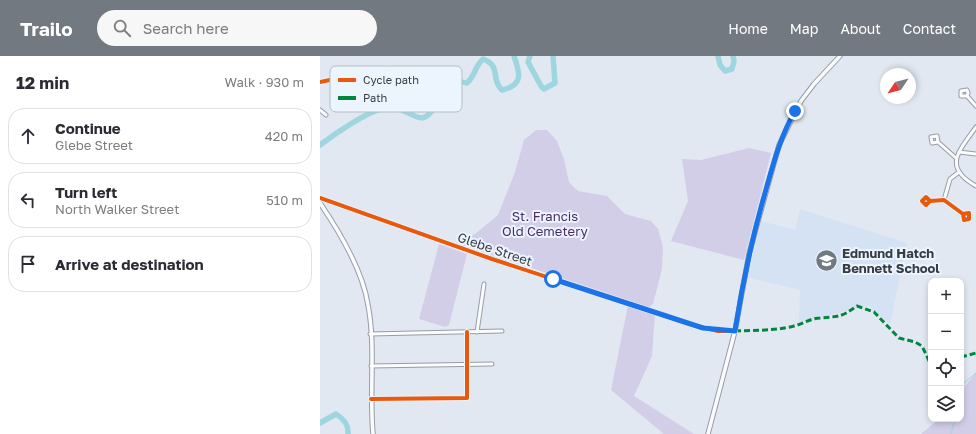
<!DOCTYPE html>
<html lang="en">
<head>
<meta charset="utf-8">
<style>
	:root { --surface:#fff; --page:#f7f7f7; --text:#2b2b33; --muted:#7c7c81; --line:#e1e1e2; --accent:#737981 }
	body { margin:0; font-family:"Golos Text",sans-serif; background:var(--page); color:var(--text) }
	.controls { position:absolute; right:12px; bottom:12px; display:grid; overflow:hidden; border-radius:8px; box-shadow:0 2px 6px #0003 }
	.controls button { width:36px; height:36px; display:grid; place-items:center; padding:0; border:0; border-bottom:1px solid var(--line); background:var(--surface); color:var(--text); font:20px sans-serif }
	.compass { position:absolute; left:560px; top:12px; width:36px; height:36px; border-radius:50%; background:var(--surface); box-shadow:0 2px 6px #0003; rotate:235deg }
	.stop { position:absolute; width:12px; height:12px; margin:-9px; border:3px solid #1a73e8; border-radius:50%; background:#fff }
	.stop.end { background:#1a73e8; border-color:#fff; box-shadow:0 1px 4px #0008 }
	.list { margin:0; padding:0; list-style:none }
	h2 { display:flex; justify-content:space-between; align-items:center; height:52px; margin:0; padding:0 16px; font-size:17px }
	h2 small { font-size:13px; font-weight:400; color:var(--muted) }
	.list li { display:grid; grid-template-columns:26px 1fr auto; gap:12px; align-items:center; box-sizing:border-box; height:56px; margin:0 8px 8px; padding:0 8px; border:1px solid var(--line); border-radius:16px }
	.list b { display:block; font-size:15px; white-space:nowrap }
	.list p { margin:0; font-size:13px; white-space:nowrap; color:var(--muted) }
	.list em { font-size:13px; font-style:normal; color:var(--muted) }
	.icon { flex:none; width:22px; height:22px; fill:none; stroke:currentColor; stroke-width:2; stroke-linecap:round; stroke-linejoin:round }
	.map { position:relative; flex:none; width:656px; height:378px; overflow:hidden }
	header { display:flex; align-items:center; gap:24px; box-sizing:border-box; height:56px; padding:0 20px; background:var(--accent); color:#fff }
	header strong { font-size:19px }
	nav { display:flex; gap:22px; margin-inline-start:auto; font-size:14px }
	.search { width:280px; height:36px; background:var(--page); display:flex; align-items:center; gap:10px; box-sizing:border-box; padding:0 14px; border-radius:22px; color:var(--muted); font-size:15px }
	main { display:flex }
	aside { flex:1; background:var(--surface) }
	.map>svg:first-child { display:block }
</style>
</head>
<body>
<header>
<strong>Trailo</strong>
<div class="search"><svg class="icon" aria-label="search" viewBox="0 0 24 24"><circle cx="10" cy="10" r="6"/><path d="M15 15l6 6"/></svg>Search here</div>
<nav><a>Home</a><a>Map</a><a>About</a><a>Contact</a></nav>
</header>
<main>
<aside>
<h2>12 min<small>Walk · 930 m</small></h2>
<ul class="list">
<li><svg class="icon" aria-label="ahead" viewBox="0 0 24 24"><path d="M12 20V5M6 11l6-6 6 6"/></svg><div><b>Continue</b><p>Glebe Street</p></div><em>420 m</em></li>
<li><svg class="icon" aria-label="left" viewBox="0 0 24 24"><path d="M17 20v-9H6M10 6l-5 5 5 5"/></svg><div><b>Turn left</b><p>North Walker Street</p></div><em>510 m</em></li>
<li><svg class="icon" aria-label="arrive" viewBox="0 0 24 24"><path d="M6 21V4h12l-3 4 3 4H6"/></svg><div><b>Arrive at destination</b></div></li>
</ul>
</aside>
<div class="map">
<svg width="656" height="378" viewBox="0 0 656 378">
	<rect width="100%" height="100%" fill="#e1e8f1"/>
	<!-- built -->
	<polygon fill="#d5e2f4" points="480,153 587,187 570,269 550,251 546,250 479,267 480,234 427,221 441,165 475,174"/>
	<!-- green -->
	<g fill="#d3cee7">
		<polygon points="216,74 227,74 237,85 244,103 249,126 258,135 287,140 305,158 331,165 338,173 343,191 342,213 333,248 329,251 136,187 140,184 155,178 178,159 195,116 204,84"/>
		<polygon points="429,92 451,97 424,204 351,185 368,145 362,103 381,104"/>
		<polygon points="119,188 147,198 129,269 125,271 99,263"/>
		<polygon points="308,249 335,258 332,300 314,340 374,378 344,378 291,334"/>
		<polygon points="656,316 656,378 601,378 619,363 641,363 641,336"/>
	</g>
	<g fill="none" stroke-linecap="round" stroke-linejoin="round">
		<!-- stream -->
		<g stroke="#9ed6e0" stroke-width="1">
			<polyline points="641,346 644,327 656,317"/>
			<polyline points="631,378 635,363"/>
		</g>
		<!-- river -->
		<g stroke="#9ed6e0" stroke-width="5.5">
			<polyline points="210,0 208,6 221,30 224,33 235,27 233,0"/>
			<polyline points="398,0 400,9 405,15 412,13 414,5 413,0"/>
			<path d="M0,89C12,80 50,53 64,53C69,53 75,52 79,53C96,58 102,72 115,50L109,23L114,17C127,17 135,26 147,27C155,20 155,10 163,3C182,10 170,23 182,34C204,29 200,17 194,0"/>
			<path d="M0,367L16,358C24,363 29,369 28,378"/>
		</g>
		<defs>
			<g id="minor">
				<polyline points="0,26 67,12"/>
				<polyline points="647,40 648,37 647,34 641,35 641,40 647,40 656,50"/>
				<polyline points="0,54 6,59"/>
				<path d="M656,71C639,95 622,111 656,130"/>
				<polyline points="618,86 612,87 611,81 617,80 618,86 636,102"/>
				<polyline points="639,96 656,98"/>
				<polyline points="0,142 172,203 373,269 398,275 415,275"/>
				<polyline points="624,144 630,123 639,116"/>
				<polyline points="610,145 606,141 602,145 606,149 610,145 624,144 643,158 649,157 649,163 644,164 643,158"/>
				<polyline points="157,276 164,228"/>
				<polyline points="50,278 182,275"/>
				<polyline points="51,310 172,308"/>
				<polyline points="51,343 147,342 147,276"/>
			</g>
			<g id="major">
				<path d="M0,147C19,175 43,215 48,249C56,290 49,336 53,378"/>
				<polyline points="388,378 415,275 429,198 459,89 481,45 494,28 520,0"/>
			</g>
		</defs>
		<!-- minor casing -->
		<use href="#minor" stroke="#989da5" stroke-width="5"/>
		<!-- major casing -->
		<use href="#major" stroke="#989da5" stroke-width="5.5"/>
		<!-- minor -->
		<use href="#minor" stroke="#fafcfd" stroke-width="3"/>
		<!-- major -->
		<use href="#major" stroke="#fafcfd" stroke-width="3.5"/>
		<!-- quiet -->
		<g stroke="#00873e" stroke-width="3" stroke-dasharray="6 3" stroke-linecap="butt">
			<path d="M415,275C435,274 455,275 474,270C483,268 491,262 500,262C519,260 520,262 537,250L554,256L579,282L595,286L602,290L611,309"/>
			<polyline points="641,301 656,297"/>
		</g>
		<defs>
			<g id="cycleway">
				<polyline points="0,26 67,12"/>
				<polyline points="0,142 172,203 373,269 398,275 415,275"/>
				<polyline points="610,145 606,141 602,145 606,149 610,145 624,144 643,158 649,157 649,163 644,164 643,158"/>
				<polyline points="51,343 147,342 147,276"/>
			</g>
		</defs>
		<!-- cycleway casing -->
		<use href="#cycleway" stroke="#ecf4fe" stroke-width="6"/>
		<!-- cycleway -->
		<use href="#cycleway" stroke="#e8590c" stroke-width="4"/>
	</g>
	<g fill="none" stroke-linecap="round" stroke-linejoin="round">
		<!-- route -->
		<path stroke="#1a73e8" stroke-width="5" d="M233,223L383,272L415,275C422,230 431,187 443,144C452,113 459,83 475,55"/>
	</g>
	<!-- icons -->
	<defs>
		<symbol id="school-disc" viewBox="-11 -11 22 22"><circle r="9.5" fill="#737981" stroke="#ecf4fe"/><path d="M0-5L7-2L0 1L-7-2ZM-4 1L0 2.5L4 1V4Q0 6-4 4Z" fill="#fff"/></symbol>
	</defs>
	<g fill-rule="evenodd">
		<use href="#school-disc" x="494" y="192" width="25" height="25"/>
	</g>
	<g text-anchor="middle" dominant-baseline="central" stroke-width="4" stroke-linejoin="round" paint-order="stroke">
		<!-- park labels -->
		<g font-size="13" fill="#4a2c6a" stroke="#ecf4fe">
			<text x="225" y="160">St. Francis<tspan x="225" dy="15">Old Cemetery</tspan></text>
		</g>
		<!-- street labels -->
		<g font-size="13" fill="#383d44" stroke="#ecf4fe">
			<text transform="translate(175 193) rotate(19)">Glebe Street</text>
		</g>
		<!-- poi labels -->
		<g font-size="13" font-weight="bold" fill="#383d44" stroke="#ecf4fe" text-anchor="start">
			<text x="522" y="197">Edmund Hatch<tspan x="522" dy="15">Bennett School</tspan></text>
		</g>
	</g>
	<!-- legend -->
	<rect x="10" y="10" width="132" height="46" rx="6" fill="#ecf4fe" stroke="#b6bdc6" stroke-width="1"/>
	<rect x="18" y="22" width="18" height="4" fill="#e8590c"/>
	<rect x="18" y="40" width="18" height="4" fill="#00873e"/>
	<g font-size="11" fill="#383d44">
		<text x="43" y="28">Cycle path</text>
		<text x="43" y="46">Path</text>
	</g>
</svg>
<div class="controls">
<button>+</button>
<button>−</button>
<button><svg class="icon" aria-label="locate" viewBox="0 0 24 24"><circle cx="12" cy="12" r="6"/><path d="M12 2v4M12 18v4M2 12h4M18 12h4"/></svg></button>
<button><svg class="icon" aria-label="layers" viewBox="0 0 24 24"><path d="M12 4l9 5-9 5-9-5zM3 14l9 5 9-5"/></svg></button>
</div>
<svg class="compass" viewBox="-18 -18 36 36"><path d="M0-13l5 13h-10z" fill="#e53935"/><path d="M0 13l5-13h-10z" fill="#7c7c81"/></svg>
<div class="stop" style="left:233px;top:223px"></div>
<div class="stop end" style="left:475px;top:55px"></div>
</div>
</main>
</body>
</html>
